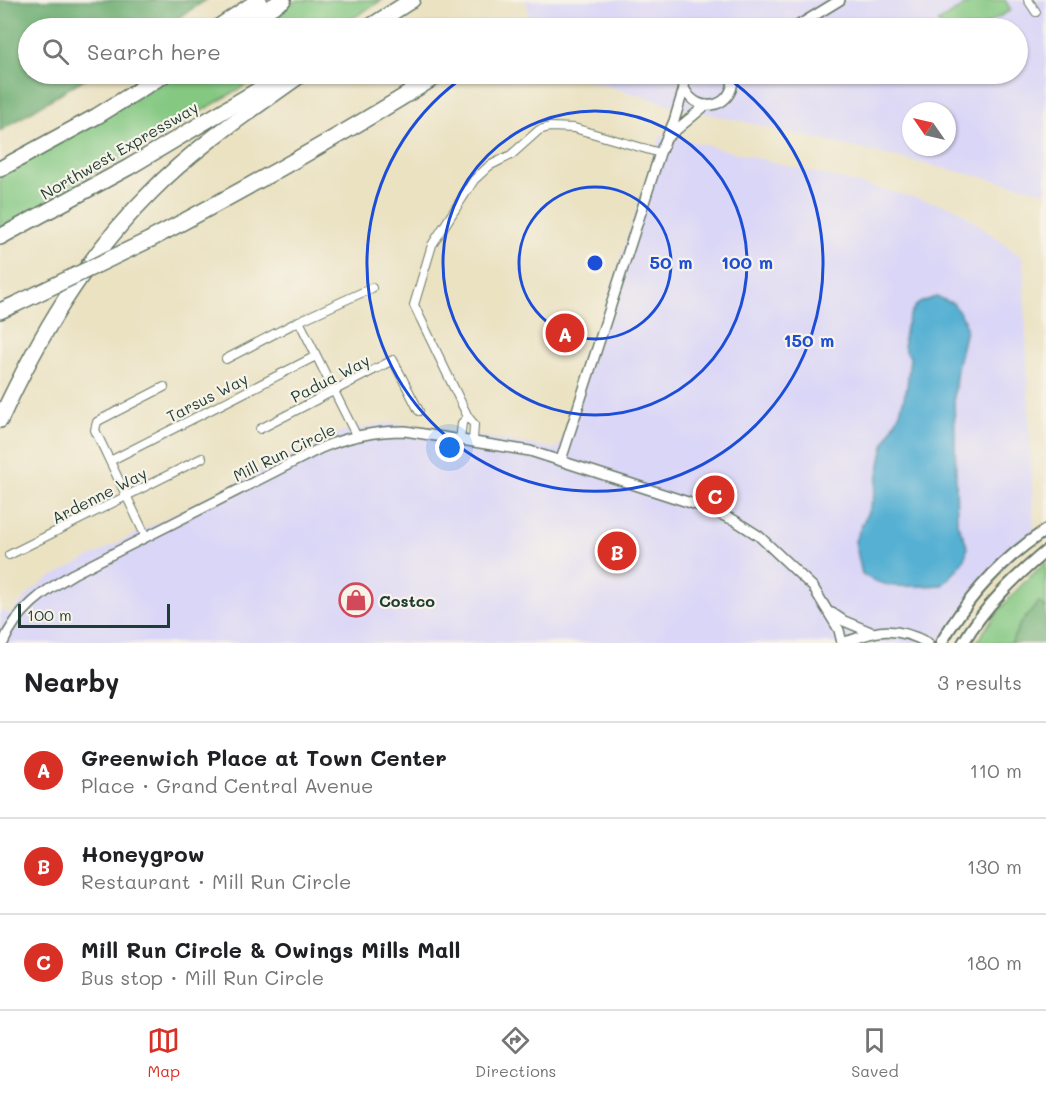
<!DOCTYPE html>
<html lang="en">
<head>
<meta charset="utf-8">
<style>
	:root { --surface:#fff; --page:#f2f2f2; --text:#202124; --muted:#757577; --line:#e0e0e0; --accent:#d93025 }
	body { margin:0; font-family:Mali,sans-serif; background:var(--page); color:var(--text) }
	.compass { position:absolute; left:902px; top:102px; width:54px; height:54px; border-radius:50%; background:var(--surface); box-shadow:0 2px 4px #0004; rotate:304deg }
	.scale { position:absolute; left:18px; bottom:15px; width:152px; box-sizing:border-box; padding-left:6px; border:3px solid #1f3d34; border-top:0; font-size:16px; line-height:21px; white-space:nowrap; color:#1f3d34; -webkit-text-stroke:4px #f7f3e8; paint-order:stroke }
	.you { position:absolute; left:450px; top:448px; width:21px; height:21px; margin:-15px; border:4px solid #fff; border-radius:50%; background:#1a73e8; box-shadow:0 0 0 9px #1a73e833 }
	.badge { display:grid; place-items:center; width:39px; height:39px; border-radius:50%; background:var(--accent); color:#fff; font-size:20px; font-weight:700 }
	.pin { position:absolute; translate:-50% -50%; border:3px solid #fff; box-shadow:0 2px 6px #0006 }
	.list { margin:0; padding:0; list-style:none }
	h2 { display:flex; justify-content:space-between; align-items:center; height:78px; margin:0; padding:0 24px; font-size:26px }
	h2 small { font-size:20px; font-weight:400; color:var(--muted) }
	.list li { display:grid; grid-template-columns:39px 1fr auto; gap:18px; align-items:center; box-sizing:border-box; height:96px; padding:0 24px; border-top:2px solid var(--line) }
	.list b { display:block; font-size:22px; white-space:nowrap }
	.list p { margin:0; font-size:20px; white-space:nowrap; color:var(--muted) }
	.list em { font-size:20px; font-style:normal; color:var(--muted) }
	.icon { flex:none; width:33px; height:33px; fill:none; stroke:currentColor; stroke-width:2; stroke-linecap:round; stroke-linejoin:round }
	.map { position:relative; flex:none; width:1046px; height:643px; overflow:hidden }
	.search { position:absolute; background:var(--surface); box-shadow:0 2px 4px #0004; left:18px; right:18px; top:18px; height:66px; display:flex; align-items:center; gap:15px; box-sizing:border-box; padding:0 21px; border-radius:33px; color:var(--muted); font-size:22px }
	.sheet { height:366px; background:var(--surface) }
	nav { display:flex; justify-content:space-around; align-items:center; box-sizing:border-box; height:84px; border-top:2px solid var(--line); background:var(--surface); font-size:16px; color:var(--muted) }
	nav a { display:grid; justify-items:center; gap:3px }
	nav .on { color:var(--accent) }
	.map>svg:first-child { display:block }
</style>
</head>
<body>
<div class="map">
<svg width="1046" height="643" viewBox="0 0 1046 643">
	<rect width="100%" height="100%" fill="#f7f3e8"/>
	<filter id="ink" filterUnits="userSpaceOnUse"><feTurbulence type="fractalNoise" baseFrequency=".0167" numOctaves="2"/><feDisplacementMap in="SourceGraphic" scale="12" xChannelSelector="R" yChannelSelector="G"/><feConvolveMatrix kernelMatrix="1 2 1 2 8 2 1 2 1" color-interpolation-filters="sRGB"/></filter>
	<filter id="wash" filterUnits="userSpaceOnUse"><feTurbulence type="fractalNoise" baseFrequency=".008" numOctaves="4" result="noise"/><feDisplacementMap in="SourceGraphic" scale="24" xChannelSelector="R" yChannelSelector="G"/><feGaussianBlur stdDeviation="1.35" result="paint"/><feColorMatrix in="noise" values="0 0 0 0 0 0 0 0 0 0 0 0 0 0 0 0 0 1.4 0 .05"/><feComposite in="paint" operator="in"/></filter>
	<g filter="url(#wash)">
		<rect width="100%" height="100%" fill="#ebe2c2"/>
		<!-- built -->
		<g fill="#dad6f7" fill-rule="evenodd">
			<path d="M526,0H1046V192L675,106L567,74H1018V28H532ZM911,111H947V147H911Z"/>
			<polygon points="661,134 956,208 1023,258 1034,533 937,643 0,643 0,610 11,614 30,592 49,578 318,441 340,432 386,423 406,424 557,449 563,439"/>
		</g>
		<!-- green -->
		<g fill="#84c882" stroke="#52825b" stroke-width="1.5">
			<polygon points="297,0 382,0 337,28 250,28"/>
			<polygon points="974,0 1005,0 1011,10 980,28 942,28 938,22"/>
			<polygon points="176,74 265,74 0,229 0,175"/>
			<path d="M1046,562V608L1039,603L1020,624L1011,643H976C996,612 1018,586 1046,562Z"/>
		</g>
		<!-- forest -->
		<g fill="#6bac70" stroke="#457452" stroke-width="1.5">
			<polygon points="0,0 206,0 162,28 28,28 28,74 92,74 0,131"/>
			<polygon points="1039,602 1046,608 1046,643 1011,643 1020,624"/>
		</g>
		<!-- water -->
		<path fill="#56b0d3" stroke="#3a7684" stroke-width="1.5" d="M936,297L953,303L965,321L966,330L957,368L954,396L957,524C960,530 965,537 966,543C971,557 952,576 942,585C914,586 886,591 862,574L855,541L873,500L884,445L900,412L907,387L910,357C909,355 905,351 905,349C901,339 909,310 918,304C923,301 930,299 936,297Z"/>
	</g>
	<g filter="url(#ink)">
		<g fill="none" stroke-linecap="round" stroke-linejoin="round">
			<defs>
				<g id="minor">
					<polyline points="1028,0 1036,12"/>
					<polyline points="299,321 356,435"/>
					<polyline points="226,359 299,321 372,288"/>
					<polyline points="468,417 414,305 432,245 474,180 489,166 511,155 539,130 550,127 574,128 660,153"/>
					<polyline points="260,429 393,360 419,411"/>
					<polyline points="460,440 462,423 468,417 474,424 473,442"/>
					<polyline points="110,461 316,356"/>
					<polyline points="146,537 95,430 97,422 100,420 164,387"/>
					<polyline points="9,555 202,458"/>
				</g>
				<g id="tertiary">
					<polyline points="794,28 840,0"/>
					<path d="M684,88C698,118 738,106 732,74"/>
					<polyline points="669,136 706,105"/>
					<polyline points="561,460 660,153 674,121 684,88"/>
					<polyline points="832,613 844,621 873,633"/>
					<path d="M842,642C854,641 862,635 873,633C893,628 911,634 928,643"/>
					<path d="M3,643C17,610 44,591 73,574L321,448C349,436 374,431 405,431L530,451L697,505L734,520L759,536L813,587L839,630L842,643"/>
				</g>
				<g id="secondary">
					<path d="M941,643C967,598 1003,558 1046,530"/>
					<path d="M963,643C984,607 1014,578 1046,551"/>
				</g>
				<g id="motorway">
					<polyline points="217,28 259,0"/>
					<polyline points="237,28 283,0"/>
					<polyline points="368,28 412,0"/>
					<polyline points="547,28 564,26 579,28"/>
					<polyline points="676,74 683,80"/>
					<polyline points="0,169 97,116 165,74"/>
					<polyline points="0,237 129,167 285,74"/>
					<path d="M151,239C249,187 346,133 440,74"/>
					<polyline points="0,311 16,304"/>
					<path d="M0,420C39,336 85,258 151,192C196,146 250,111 302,74"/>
				</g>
			</defs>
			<!-- minor casing -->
			<use href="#minor" stroke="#676" stroke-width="10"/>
			<!-- tertiary casing -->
			<use href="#tertiary" stroke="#676" stroke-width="12"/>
			<!-- secondary casing -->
			<use href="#secondary" stroke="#676" stroke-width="14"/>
			<!-- motorway casing -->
			<use href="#motorway" stroke="#676" stroke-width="18"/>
			<!-- minor -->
			<use href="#minor" stroke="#fff" stroke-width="8"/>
			<!-- tertiary -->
			<use href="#tertiary" stroke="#fff" stroke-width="9"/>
			<!-- secondary -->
			<use href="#secondary" stroke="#fff" stroke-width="10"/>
			<!-- motorway -->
			<use href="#motorway" stroke="#fff" stroke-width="15"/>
			<defs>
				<polyline id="motorway-bridge" points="16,304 151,239"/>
			</defs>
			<!-- motorway-bridge casing -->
			<use href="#motorway-bridge" stroke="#676" stroke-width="18" stroke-linecap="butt"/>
			<!-- motorway-bridge -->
			<use href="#motorway-bridge" stroke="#fff" stroke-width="15"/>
		</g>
	</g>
	<!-- distance rings -->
	<g fill="none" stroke="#1d4ed8" stroke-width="3">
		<circle cx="595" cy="263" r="76"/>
		<circle cx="595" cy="263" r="152"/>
		<path d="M722 74A228 228 0 1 1 468 74"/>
	</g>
	<!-- icons -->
	<defs>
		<symbol id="shop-ring" viewBox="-11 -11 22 22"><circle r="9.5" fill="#f7f3e8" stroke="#d1495b" stroke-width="1.5"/><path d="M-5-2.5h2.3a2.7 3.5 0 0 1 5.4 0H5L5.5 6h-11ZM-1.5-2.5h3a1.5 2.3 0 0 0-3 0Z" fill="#d1495b"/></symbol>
	</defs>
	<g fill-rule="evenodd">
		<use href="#shop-ring" x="337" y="581" width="38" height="38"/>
	</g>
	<g text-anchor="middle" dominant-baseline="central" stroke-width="4.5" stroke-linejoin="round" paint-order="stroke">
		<!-- street labels -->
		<g font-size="16" fill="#1f3d34" stroke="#f7f3e8">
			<text transform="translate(119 150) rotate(-30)">Northwest Expressway</text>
			<text transform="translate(330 378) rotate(-27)">Padua Way</text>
			<text transform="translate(207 397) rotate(-27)">Tarsus Way</text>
			<text transform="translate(284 452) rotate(-26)">Mill Run Circle</text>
			<text transform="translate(99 495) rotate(-27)">Ardenne Way</text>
		</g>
		<!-- poi labels -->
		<g font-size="16" font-weight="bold" fill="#1f3d34" stroke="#f7f3e8" text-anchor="start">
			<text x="379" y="600">Costco</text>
		</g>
	</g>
	<circle cx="595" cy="263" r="9" fill="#1d4ed8" stroke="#f7f3e8" stroke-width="3"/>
	<g font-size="18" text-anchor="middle" font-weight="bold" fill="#1d4ed8" stroke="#f7f3e8" stroke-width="4.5" stroke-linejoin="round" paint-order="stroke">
		<text x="671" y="269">50 m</text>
		<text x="747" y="269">100 m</text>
		<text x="809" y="347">150 m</text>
	</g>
</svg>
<svg class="compass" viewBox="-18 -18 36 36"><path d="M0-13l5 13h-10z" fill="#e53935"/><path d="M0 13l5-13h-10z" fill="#757577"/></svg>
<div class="scale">100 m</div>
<div class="you"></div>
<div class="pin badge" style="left:565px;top:333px">A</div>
<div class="pin badge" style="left:617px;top:551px">B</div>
<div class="pin badge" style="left:715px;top:495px">C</div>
<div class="search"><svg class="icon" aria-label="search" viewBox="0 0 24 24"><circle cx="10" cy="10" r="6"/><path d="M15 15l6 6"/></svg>Search here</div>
</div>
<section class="sheet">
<h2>Nearby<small>3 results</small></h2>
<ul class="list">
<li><span class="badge">A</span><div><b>Greenwich Place at Town Center</b><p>Place · Grand Central Avenue</p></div><em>110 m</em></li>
<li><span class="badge">B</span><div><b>Honeygrow</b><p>Restaurant · Mill Run Circle</p></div><em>130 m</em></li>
<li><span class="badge">C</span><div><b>Mill Run Circle &amp; Owings Mills Mall</b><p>Bus stop · Mill Run Circle</p></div><em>180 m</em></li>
</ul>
</section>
<nav>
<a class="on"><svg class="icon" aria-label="map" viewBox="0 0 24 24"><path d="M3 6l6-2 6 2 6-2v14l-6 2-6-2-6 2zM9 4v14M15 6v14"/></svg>Map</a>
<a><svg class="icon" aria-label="directions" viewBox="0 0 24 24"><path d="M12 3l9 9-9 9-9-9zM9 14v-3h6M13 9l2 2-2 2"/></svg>Directions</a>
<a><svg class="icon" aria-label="saved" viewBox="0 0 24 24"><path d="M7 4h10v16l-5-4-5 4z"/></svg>Saved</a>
</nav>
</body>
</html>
